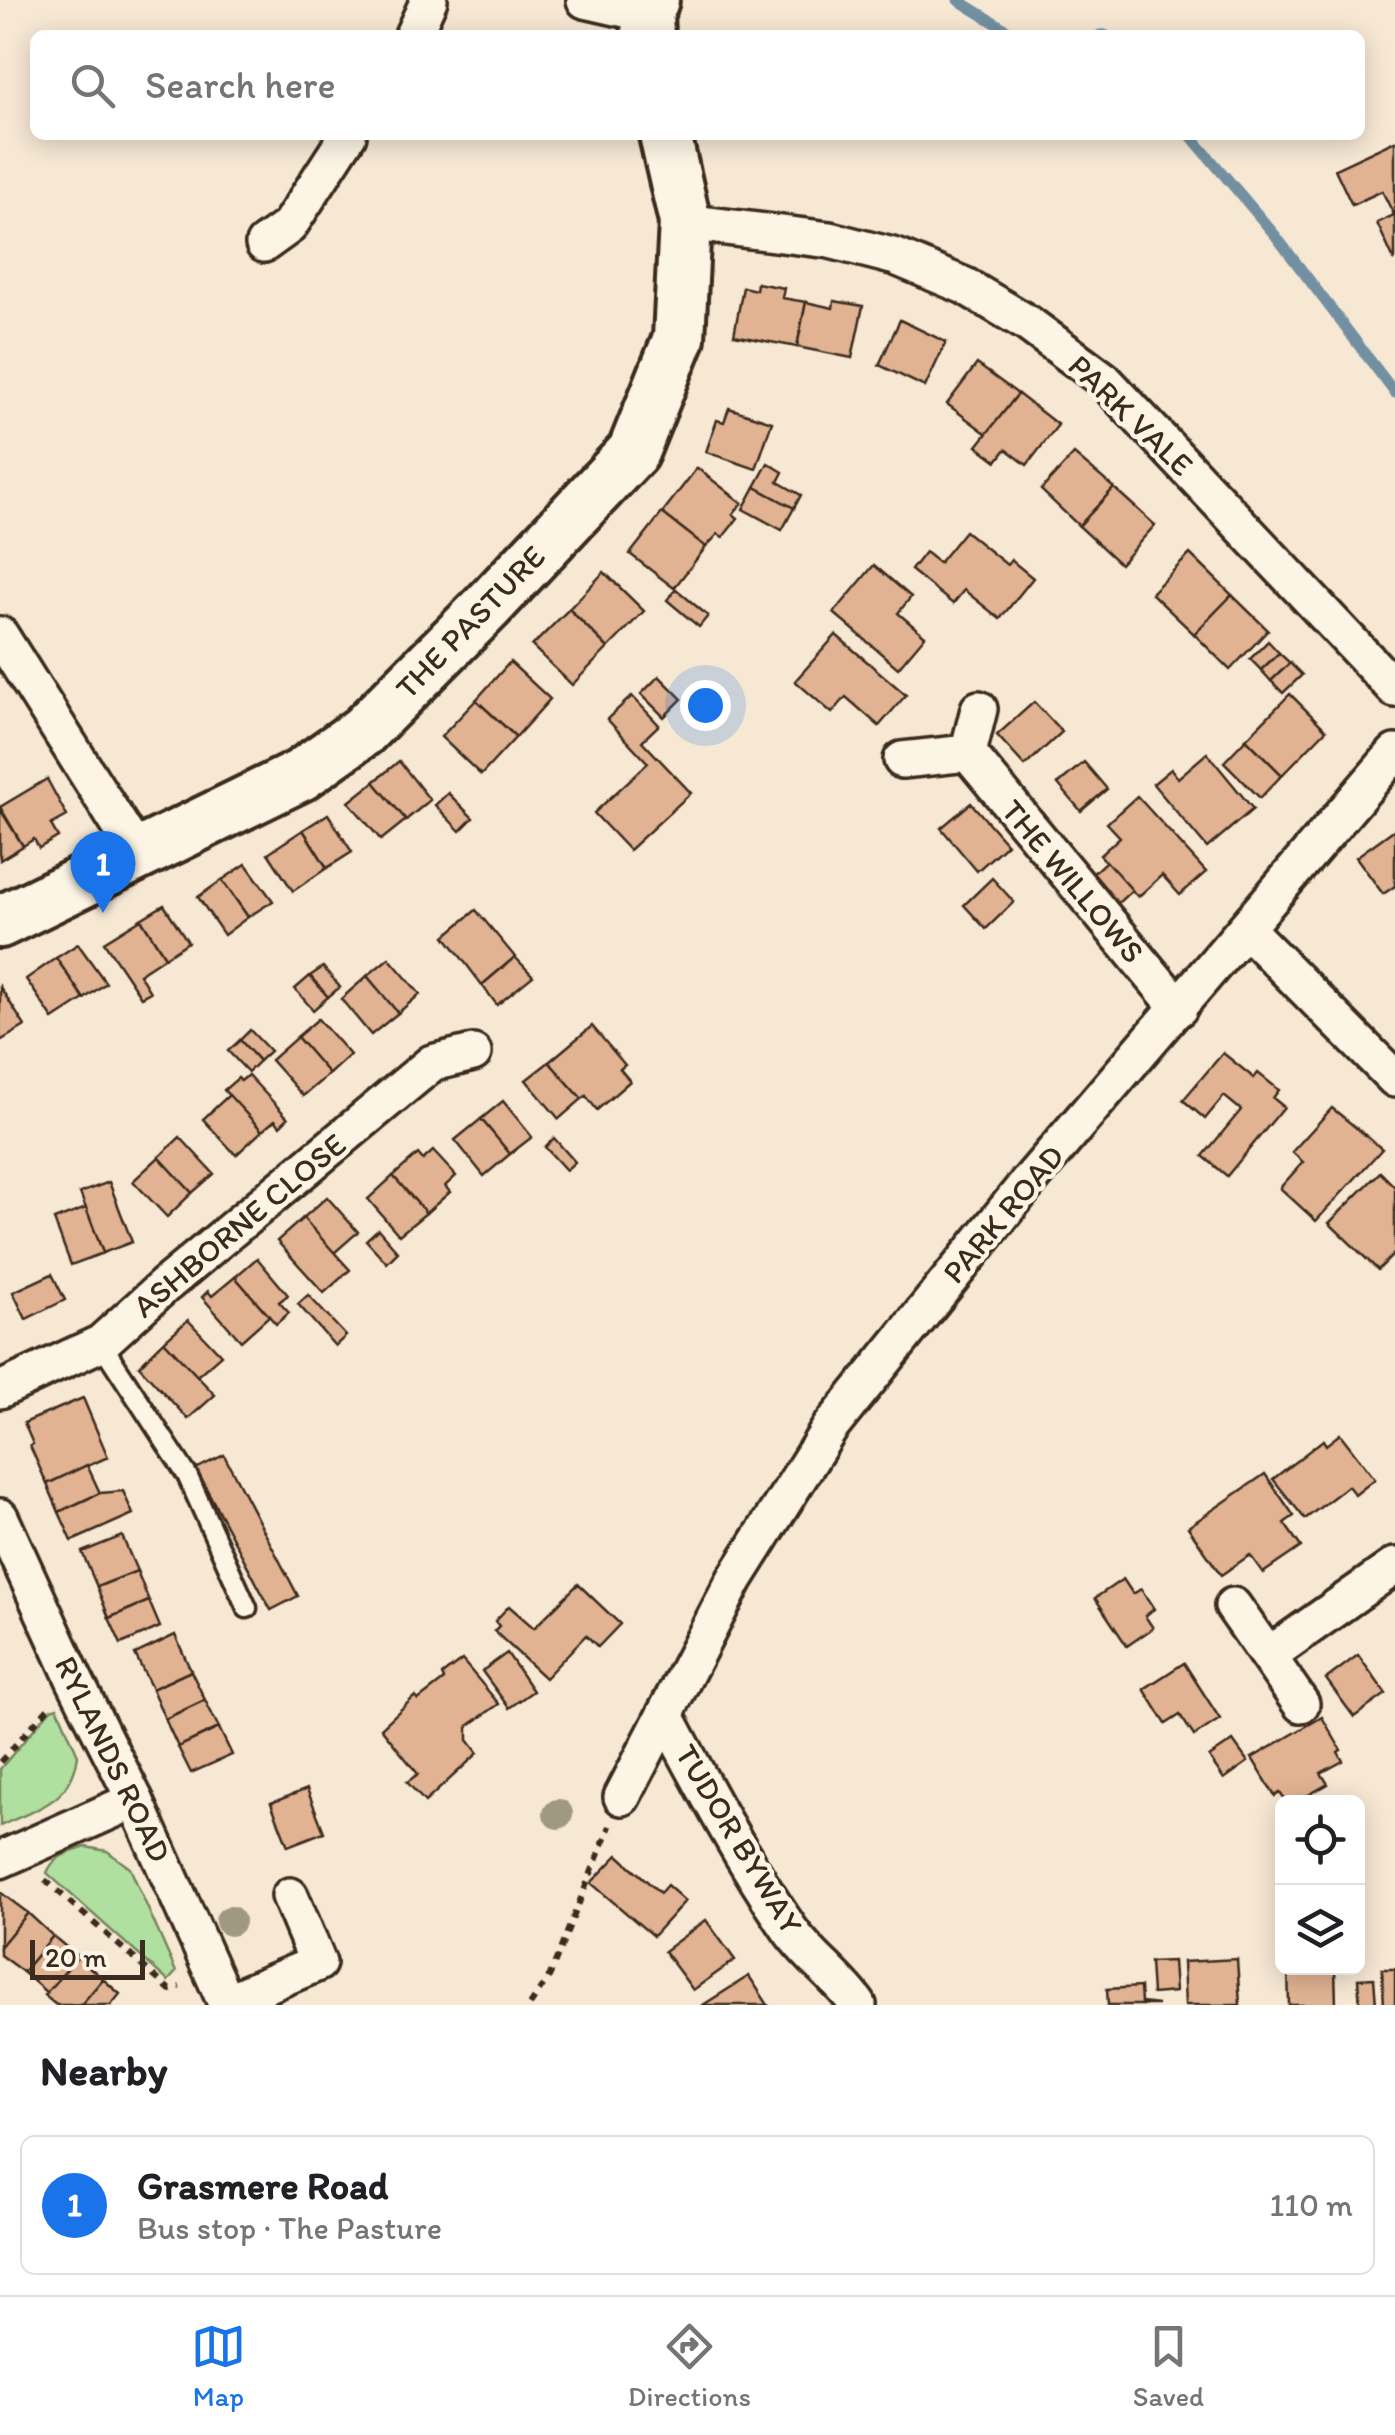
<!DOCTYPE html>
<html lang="en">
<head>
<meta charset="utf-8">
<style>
	:root { --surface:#fff; --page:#f2f2f2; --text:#202124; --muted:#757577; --line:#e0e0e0; --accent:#1a73e8 }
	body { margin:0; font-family:Itim,sans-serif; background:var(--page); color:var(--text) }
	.controls { position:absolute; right:30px; bottom:30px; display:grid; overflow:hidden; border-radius:15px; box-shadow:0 5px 25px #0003 }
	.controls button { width:90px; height:90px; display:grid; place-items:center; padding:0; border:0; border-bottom:2px solid var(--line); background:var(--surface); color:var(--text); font:50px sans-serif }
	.scale { position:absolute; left:30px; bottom:25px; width:115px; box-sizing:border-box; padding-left:10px; border:5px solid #3b2a1e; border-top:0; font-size:28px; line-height:35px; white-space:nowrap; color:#3b2a1e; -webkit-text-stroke:8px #fcf5e5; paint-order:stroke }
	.you { position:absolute; left:705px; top:705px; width:35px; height:35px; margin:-25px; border:8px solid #fff; border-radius:50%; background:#1a73e8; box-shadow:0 0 0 15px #1a73e833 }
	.badge { display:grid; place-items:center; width:65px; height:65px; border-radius:50%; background:var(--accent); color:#fff; font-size:32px; font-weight:700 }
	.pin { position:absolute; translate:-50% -82px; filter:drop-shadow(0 2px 5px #0008) }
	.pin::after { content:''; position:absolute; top:52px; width:35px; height:30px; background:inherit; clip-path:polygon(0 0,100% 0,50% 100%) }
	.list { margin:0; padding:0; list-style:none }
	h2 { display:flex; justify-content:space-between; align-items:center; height:130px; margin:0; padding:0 40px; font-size:42px }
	h2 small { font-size:32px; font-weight:400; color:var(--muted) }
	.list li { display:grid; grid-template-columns:65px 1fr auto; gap:30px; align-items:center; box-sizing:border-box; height:140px; margin:0 20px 20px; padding:0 20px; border:2px solid var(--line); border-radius:15px }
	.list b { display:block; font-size:38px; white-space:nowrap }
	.list p { margin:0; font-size:32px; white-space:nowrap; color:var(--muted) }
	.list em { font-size:32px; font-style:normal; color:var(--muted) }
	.icon { flex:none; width:55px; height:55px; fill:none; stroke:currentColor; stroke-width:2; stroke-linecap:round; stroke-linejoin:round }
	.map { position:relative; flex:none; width:1395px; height:2005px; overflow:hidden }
	.search { position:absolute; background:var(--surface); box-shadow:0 5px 25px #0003; left:30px; right:30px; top:30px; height:110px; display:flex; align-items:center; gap:25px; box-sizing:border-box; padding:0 35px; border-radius:15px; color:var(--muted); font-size:38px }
	.sheet { height:290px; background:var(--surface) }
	nav { display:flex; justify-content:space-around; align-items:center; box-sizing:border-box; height:140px; border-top:2px solid var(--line); background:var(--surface); font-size:28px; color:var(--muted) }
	nav a { display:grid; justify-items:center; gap:5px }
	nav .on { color:var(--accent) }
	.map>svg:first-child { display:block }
</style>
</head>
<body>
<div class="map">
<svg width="1395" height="2005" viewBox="0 0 1395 2005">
	<rect width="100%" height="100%" fill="#f7e8d4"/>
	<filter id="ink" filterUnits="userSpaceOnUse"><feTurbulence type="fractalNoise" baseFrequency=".01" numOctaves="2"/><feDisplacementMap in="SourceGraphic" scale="20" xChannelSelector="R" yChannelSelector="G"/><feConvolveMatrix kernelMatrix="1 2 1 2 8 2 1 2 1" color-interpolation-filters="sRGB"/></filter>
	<g filter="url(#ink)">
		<!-- grass -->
		<g fill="#b0e09f" stroke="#76855e" stroke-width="2.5">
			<path d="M57,1707L78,1755C72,1802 38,1808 0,1826V1769L51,1709Z"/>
			<path d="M86,1847L107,1851L130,1868L176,1972L168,1981L47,1873C54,1855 69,1853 86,1847Z"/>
		</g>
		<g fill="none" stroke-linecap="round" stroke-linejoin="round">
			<!-- stream -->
			<g stroke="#7290a1" stroke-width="11">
				<polyline points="958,0 1015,35"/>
				<polyline points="1100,35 1105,35"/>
				<polyline points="1190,135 1275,235 1395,393"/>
			</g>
		</g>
		<!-- building -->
		<g fill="#e1b392" stroke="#3b2a1e" stroke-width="2.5">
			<polygon points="1395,141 1395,259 1394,260 1377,223 1394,215 1382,191 1352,205 1335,169"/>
			<polygon points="757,283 784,288 782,298 806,302 797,347 734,335 743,287 756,290"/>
			<polygon points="834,301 863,306 852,358 797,347 806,302 833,308"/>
			<polygon points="900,320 946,342 925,387 879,365"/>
			<polygon points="977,364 1018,394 987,434 947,404"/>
			<polygon points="1018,394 1058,425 1027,465 1006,449 997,461 977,446"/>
			<polygon points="729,408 772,422 756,469 706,452 717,420 724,422"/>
			<polygon points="1074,454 1114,488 1079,526 1041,490"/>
			<polygon points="768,463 783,472 778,482 801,495 794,508 755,487"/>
			<polygon points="697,468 742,503 733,514 738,518 723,537 718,534 706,547 662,513"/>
			<polygon points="755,487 794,508 782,530 743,509"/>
			<polygon points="1114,488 1155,525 1120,564 1079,526"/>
			<polygon points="662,513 706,547 674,588 630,554"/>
			<polygon points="965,531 1007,565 1011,560 1033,578 1000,619 964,590 953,604 911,570 925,552 939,563"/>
			<polygon points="1190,554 1232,595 1194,634 1151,593"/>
			<polygon points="874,565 911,597 898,613 925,636 898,668 834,613"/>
			<polygon points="604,572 644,611 608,648 569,609"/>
			<polygon points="676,589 708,616 699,627 667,600"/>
			<polygon points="1232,595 1268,630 1230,670 1194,634"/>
			<polygon points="569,609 608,648 572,685 532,646"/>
			<polygon points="836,635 906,695 879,726 846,697 832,713 795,681"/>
			<polygon points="1268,641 1279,653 1261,670 1250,659"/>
			<polygon points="1279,653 1290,663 1271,681 1261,670"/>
			<polygon points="510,662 550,699 516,737 476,700"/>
			<polygon points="1290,663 1302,675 1283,693 1271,681"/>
			<polygon points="659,676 682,699 664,717 641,694"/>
			<polygon points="1290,694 1326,730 1282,775 1246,739"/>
			<polygon points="632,696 659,725 642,741 691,793 629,850 594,813 648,763 607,719"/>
			<polygon points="476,700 516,737 481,775 441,737"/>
			<polygon points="1034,702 1062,732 1025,766 997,735"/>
			<polygon points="1246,739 1282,775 1260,798 1224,762"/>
			<polygon points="1207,753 1253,809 1207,848 1153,784 1171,769 1178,778"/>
			<polygon points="399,761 430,800 406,820 374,782"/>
			<polygon points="1084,762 1107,789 1081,811 1058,784"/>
			<polygon points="47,779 67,816 51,825 58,837 39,848 34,839 23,846 0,807"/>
			<polygon points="374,782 406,820 381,840 349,802"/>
			<polygon points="448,793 473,818 460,831 435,805"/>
			<polygon points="1137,796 1206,872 1180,895 1162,875 1138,897 1100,855 1120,837 1107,823"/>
			<polygon points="971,803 1007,844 977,871 941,828"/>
			<polygon points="0,809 23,846 0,860"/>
			<polygon points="328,814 352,852 327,868 303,830"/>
			<polygon points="1395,829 1395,886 1383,894 1356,857"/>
			<polygon points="303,830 327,868 293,891 268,853"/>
			<polygon points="1106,861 1132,890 1116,905 1090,876"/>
			<polygon points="246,864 273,901 248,917 222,880"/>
			<polygon points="992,878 1014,902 986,929 964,905"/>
			<polygon points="222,880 248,917 224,935 198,897"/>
			<polygon points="164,905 188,942 165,957 141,919"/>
			<polygon points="476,910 515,957 482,985 445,936"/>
			<polygon points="141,919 165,957 139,974 150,992 141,997 104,942"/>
			<polygon points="78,944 106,983 84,999 56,958"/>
			<polygon points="515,957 533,976 497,1005 482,985"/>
			<polygon points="56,958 84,999 53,1019 26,979"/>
			<polygon points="389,958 420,994 398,1013 367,976"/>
			<polygon points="323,967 340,987 328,997 310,976"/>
			<polygon points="310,976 328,997 313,1010 295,989"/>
			<polygon points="367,976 398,1013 371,1035 341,999"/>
			<polygon points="0,987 25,1026 0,1041"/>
			<polygon points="318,1019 350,1055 329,1074 297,1037"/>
			<polygon points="592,1026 625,1065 620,1069 630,1081 597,1110 586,1096 582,1099 549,1062"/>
			<polygon points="250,1030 270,1051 259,1061 240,1040"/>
			<polygon points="297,1037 329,1074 303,1096 271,1060"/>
			<polygon points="240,1040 259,1061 248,1072 228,1051"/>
			<polygon points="1223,1053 1254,1078 1258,1073 1279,1090 1273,1098 1284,1107 1227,1176 1203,1156 1241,1110 1224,1096 1205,1119 1183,1100"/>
			<polygon points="549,1062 582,1099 559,1119 526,1080"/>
			<polygon points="248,1075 288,1118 280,1126 275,1120 262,1131 224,1090 238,1078 241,1081"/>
			<polygon points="229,1095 262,1131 236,1155 203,1119"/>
			<polygon points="503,1101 532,1137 510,1154 481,1119"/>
			<polygon points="1332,1108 1382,1149 1316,1221 1280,1188 1303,1162 1292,1152"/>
			<polygon points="481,1119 510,1154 484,1176 455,1140"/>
			<polygon points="180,1137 214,1174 192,1193 159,1157"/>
			<polygon points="554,1138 575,1162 566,1170 545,1147"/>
			<polygon points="433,1151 456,1176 445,1186 450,1192 426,1213 393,1176 418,1154 423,1160"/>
			<polygon points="159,1157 192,1193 167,1217 133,1181"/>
			<polygon points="1380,1172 1395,1187 1395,1253 1378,1270 1329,1223"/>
			<polygon points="393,1176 426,1213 399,1235 368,1199"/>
			<polygon points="109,1182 132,1242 103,1253 80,1193"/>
			<polygon points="327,1197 358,1232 334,1253 303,1218"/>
			<polygon points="86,1208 103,1253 71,1265 54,1220"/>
			<polygon points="303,1218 350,1270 324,1293 277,1241"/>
			<polygon points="378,1229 398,1252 387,1263 366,1240"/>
			<polygon points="257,1258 288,1295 279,1302 289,1313 276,1324 235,1277"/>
			<polygon points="52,1274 65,1300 26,1319 13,1292"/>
			<polygon points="235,1277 269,1316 241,1341 202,1297 208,1291 212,1296"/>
			<polygon points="308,1295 346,1336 335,1346 298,1304"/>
			<polygon points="188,1320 221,1355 197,1376 164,1341"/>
			<polygon points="164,1341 215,1395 188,1419 139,1366"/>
			<polygon points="83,1398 108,1457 47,1484 30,1446 33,1444 24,1423"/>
			<polygon points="1340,1434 1375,1479 1355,1495 1348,1486 1305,1519 1273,1479 1323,1440 1326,1445"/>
			<polygon points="224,1455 298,1596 271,1610 196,1469"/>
			<polygon points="87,1465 100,1493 59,1512 47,1484"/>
			<polygon points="1265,1474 1294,1516 1284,1523 1301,1547 1263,1573 1250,1555 1221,1575 1188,1527"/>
			<polygon points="123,1491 133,1514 72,1541 59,1512 100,1493"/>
			<polygon points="122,1536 137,1571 97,1587 82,1552"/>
			<polygon points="137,1571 149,1601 109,1618 97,1587"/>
			<polygon points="1123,1579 1133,1594 1141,1589 1154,1609 1145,1616 1153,1628 1127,1646 1095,1598"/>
			<polygon points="578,1584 620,1624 598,1647 586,1635 545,1678 494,1631 499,1626 495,1621 509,1606 534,1628"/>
			<polygon points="149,1601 160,1627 121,1644 109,1618"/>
			<polygon points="175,1635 191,1671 152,1689 135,1654"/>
			<polygon points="507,1653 533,1691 509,1708 482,1671"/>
			<polygon points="1358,1655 1386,1694 1354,1717 1326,1679"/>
			<polygon points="462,1660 499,1704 468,1726 468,1740 478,1753 425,1802 407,1782 418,1774 381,1728 415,1696 418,1700 444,1680 442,1675"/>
			<polygon points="1184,1663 1220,1719 1194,1736 1180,1715 1166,1724 1144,1689"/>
			<polygon points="191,1671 205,1700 165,1719 152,1689"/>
			<polygon points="205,1700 219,1728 178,1747 165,1719"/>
			<polygon points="1322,1717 1341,1750 1338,1752 1343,1761 1321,1773 1328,1784 1296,1802 1286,1802 1280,1793 1275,1796 1252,1758"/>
			<polygon points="219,1728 232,1755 191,1773 178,1747"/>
			<polygon points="1233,1741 1248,1762 1224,1779 1209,1757"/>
			<polygon points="307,1789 324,1832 288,1846 271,1803"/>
			<polygon points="618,1855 660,1893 667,1885 685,1901 653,1936 591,1883"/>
			<polygon points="0,1892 28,1913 0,1947"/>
			<polygon points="28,1913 53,1936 23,1972 0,1955 0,1947"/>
			<polygon points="706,1920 735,1960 693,1990 664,1951"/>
			<polygon points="53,1936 78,1957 47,1993 23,1972"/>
			<polygon points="78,1957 103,1979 81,2005 56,2005 44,1995"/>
			<polygon points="1237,1959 1240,2005 1185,2005 1183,1962"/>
			<polygon points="1173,1961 1175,1992 1152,1994 1150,1962"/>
			<polygon points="1288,1968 1335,1968 1336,2005 1289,2005"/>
			<polygon points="1382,1969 1395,1969 1395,2005 1384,2005"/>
			<polygon points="749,1976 768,2005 703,2005"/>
			<polygon points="1374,1978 1376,2005 1360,2005 1358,1979"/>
			<polygon points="103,1979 120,1994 111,2005 81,2005"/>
			<polygon points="1140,1987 1141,2003 1158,2005 1108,2005 1107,1989"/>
		</g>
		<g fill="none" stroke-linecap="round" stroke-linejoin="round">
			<defs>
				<polyline id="lane" points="101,1343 187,1475 247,1608"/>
				<g id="street">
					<polyline points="585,0 647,14"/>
					<polyline points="413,35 429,0"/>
					<polyline points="685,222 830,240 896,257 965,286 1027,323 1104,380 1395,689"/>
					<polyline points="264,244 289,226 348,135"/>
					<polyline points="0,635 139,856"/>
					<polyline points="979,709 968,753 1179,1008"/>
					<polyline points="902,760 968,753"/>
					<polyline points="1246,929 1395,1079"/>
					<polyline points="0,1390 101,1343 164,1286 432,1063 473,1053"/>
					<polyline points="0,1517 74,1679 135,1800 227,2005"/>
					<polyline points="1233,1606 1301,1704"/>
					<polyline points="1269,1655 1395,1566"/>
					<path d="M665,1714C704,1788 743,1861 790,1930C809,1957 838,1977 858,2005"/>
					<polyline points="622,1797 735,1579 830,1428 1025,1186 1395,753"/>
					<polyline points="0,1860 135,1800"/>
					<polyline points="226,2002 318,1963 290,1896"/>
				</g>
				<g id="secondary">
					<polyline points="648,35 647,14 653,0"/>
					<polyline points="0,922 301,775 363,731 487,607 633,452 679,338 685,222 665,135"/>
				</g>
			</defs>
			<!-- lane casing -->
			<use href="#lane" stroke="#3b2a1e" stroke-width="25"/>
			<!-- street casing -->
			<use href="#street" stroke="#3b2a1e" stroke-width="42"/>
			<!-- secondary casing -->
			<use href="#secondary" stroke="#3b2a1e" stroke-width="58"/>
			<!-- path -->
			<g stroke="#3b2a1e" stroke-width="6" stroke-dasharray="8 8" stroke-linecap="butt">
				<polyline points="0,1762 49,1707"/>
				<polyline points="45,1880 170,1990 180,1987"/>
				<polyline points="530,2005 550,1975 610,1826"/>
			</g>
			<!-- lane -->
			<use href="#lane" stroke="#fcf5e5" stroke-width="18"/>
			<!-- street -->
			<use href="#street" stroke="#fcf5e5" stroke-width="35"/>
			<!-- secondary -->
			<use href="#secondary" stroke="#fcf5e5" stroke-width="50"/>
		</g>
		<!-- trees -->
		<g fill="#a09982">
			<circle cx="558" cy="1814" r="15"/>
			<circle cx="230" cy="1921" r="15"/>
		</g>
	</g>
	<g text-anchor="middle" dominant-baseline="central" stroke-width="9" stroke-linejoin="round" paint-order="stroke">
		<!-- street labels -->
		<g font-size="32" fill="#3b2a1e" stroke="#fcf5e5">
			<text transform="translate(1131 415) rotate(44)">PARK VALE</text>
			<text transform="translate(470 622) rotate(-46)">THE PASTURE</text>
			<text transform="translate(1073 881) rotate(50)">THE WILLOWS</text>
			<text transform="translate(1003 1214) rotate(-50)">PARK ROAD</text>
			<text transform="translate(239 1225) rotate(-40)">ASHBORNE CLOSE</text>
			<text transform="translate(113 1759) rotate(64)">RYLANDS ROAD</text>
			<text transform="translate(739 1839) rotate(59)">TUDOR BYWAY</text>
		</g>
	</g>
</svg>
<div class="controls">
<button><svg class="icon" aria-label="locate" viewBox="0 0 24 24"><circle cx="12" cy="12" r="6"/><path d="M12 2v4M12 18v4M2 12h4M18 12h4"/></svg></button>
<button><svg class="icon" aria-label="layers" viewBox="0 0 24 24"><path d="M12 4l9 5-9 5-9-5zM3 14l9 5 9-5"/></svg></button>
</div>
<div class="scale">20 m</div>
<div class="you"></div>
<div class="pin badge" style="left:103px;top:913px">1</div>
<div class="search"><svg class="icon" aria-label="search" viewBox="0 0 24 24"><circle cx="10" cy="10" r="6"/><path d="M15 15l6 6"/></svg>Search here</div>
</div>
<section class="sheet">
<h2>Nearby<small></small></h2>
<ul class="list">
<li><span class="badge">1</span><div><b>Grasmere Road</b><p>Bus stop · The Pasture</p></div><em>110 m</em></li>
</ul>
</section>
<nav>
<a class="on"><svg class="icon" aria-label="map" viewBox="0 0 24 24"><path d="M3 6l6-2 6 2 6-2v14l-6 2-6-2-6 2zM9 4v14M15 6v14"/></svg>Map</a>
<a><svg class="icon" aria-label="directions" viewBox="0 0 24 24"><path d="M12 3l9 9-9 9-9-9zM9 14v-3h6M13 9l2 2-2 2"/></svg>Directions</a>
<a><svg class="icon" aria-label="saved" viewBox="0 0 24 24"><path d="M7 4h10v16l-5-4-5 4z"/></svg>Saved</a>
</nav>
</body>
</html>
